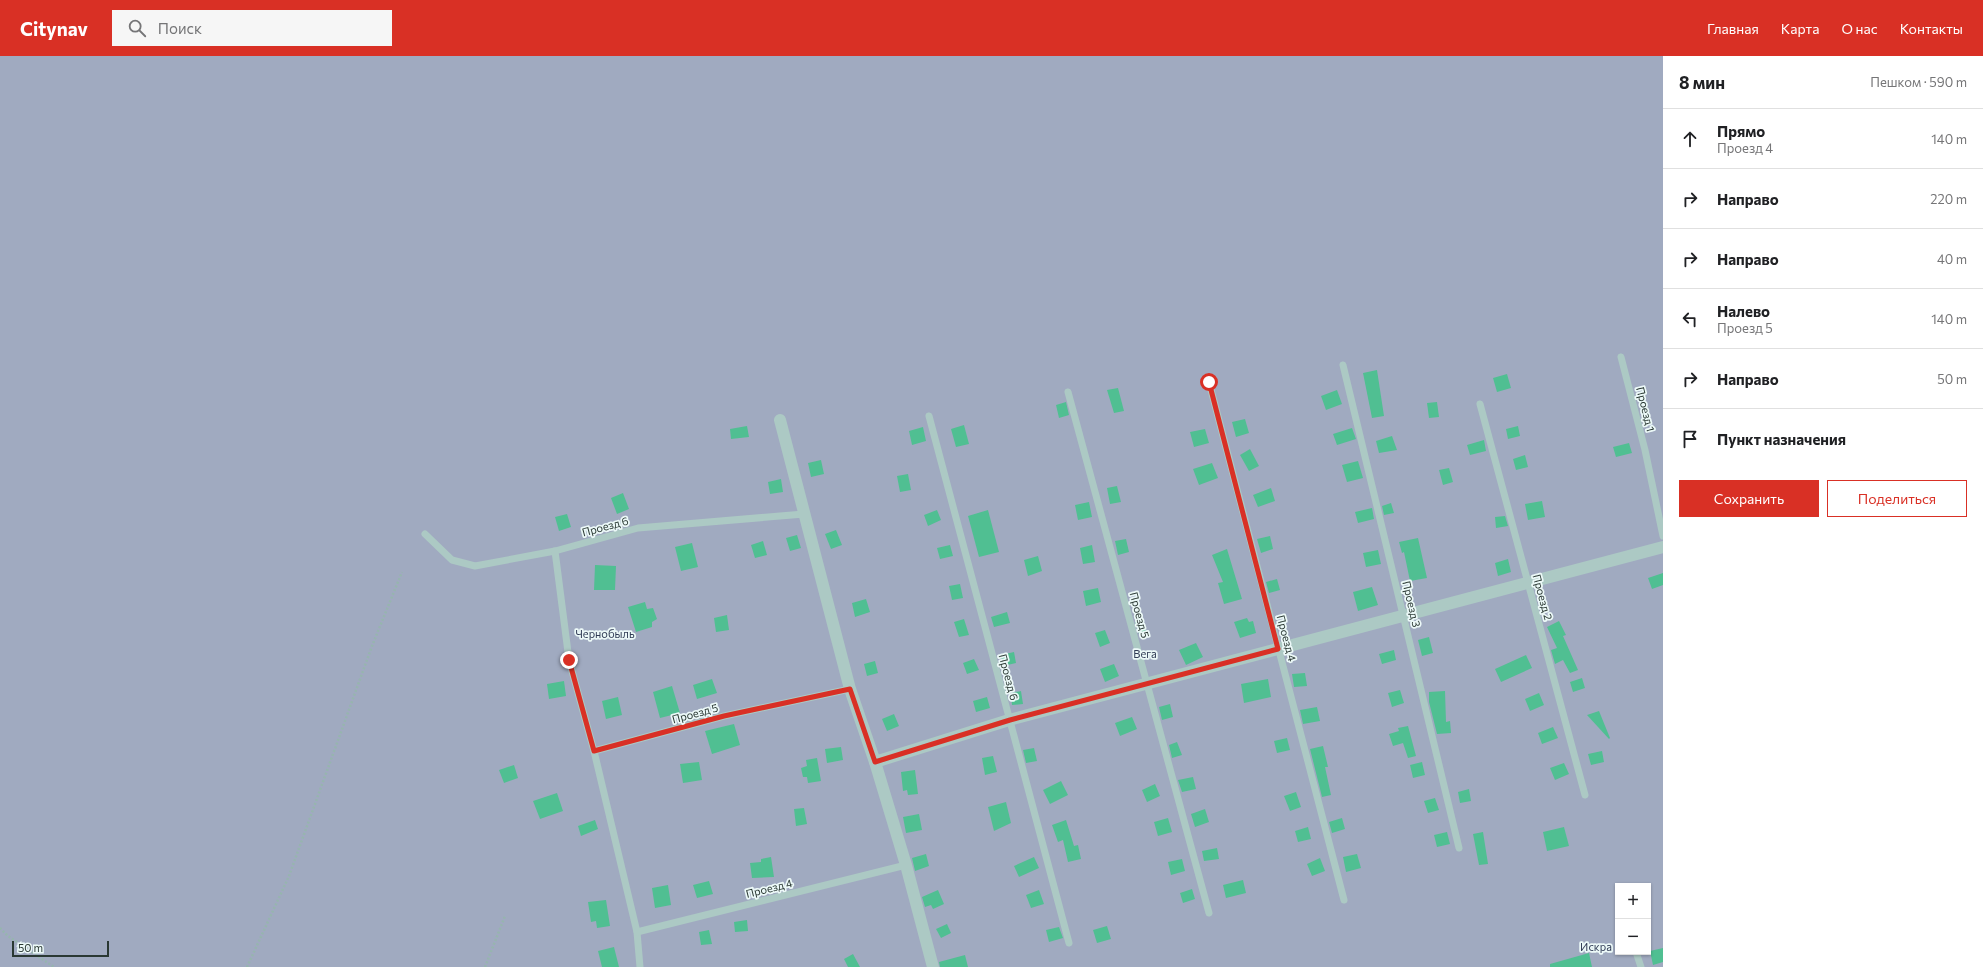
<!DOCTYPE html>
<html lang="ru">
<head>
<meta charset="utf-8">
<style>
	:root { --surface:#fff; --page:#f6f6f6; --text:#202124; --muted:#757577; --line:#e0e0e0; --accent:#d93025 }
	body { margin:0; font-family:Commissioner,sans-serif; background:var(--page); color:var(--text) }
	.controls { position:absolute; right:12px; bottom:12px; display:grid; overflow:hidden; border-radius:0px; box-shadow:0 1px 3px #0004 }
	.controls button { width:36px; height:36px; display:grid; place-items:center; padding:0; border:0; border-bottom:1px solid var(--line); background:var(--surface); color:var(--text); font:20px sans-serif }
	.scale { position:absolute; left:12px; bottom:10px; width:97px; box-sizing:border-box; padding-left:4px; border:2px solid #2a3833; border-top:0; font-size:11px; line-height:14px; white-space:nowrap; color:#2a3833; -webkit-text-stroke:3px #ecf9f8; paint-order:stroke }
	.stop { position:absolute; width:12px; height:12px; margin:-9px; border:3px solid #d93025; border-radius:50%; background:#fff }
	.stop.end { background:#d93025; border-color:#fff; box-shadow:0 1px 4px #0008 }
	.list { margin:0; padding:0; list-style:none }
	h2 { display:flex; justify-content:space-between; align-items:center; height:52px; margin:0; padding:0 16px; font-size:17px }
	h2 small { font-size:13px; font-weight:400; color:var(--muted) }
	.list li { display:grid; grid-template-columns:26px 1fr auto; gap:12px; align-items:center; box-sizing:border-box; height:60px; padding:0 16px; border-top:1px solid var(--line) }
	.list b { display:block; font-size:15px; white-space:nowrap }
	.list p { margin:0; font-size:13px; white-space:nowrap; color:var(--muted) }
	.list em { font-size:13px; font-style:normal; color:var(--muted) }
	.actions { display:flex; gap:8px; padding:12px 16px }
	.actions a { flex:1; padding:9px 0; border:1px solid var(--accent); border-radius:0px; text-align:center; font-size:14px; color:var(--accent) }
	.actions .main { background:var(--accent); color:#fff }
	.icon { flex:none; width:22px; height:22px; fill:none; stroke:currentColor; stroke-width:2; stroke-linecap:round; stroke-linejoin:round }
	.map { position:relative; flex:none; width:1663px; height:911px; overflow:hidden }
	header { display:flex; align-items:center; gap:24px; box-sizing:border-box; height:56px; padding:0 20px; background:var(--accent); color:#fff }
	header strong { font-size:19px }
	nav { display:flex; gap:22px; margin-inline-start:auto; font-size:14px }
	.search { width:280px; height:36px; background:var(--page); display:flex; align-items:center; gap:10px; box-sizing:border-box; padding:0 14px; border-radius:0px; color:var(--muted); font-size:15px }
	main { display:flex }
	aside { flex:1; background:var(--surface) }
	.map>svg:first-child { display:block }
</style>
</head>
<body>
<header>
<strong>Citynav</strong>
<div class="search"><svg class="icon" aria-label="search" viewBox="0 0 24 24"><circle cx="10" cy="10" r="6"/><path d="M15 15l6 6"/></svg>Поиск</div>
<nav><a>Главная</a><a>Карта</a><a>О нас</a><a>Контакты</a></nav>
</header>
<main>
<div class="map">
<svg width="1663" height="911" viewBox="0 0 1663 911">
	<rect width="100%" height="100%" fill="#dff1ef"/>
	<!-- green -->
	<path fill="#a0aac0" fill-rule="evenodd" d="M0,0H1663V911H0ZM1618,830H1648V896H1618Z"/>
	<!-- building -->
	<g fill="#50bf92">
		<polygon points="1377,314 1384,360 1372,362 1363,317"/>
		<polygon points="1507,318 1511,332 1497,336 1493,322"/>
		<polygon points="1118,332 1124,355 1114,357 1107,334"/>
		<polygon points="1337,334 1342,348 1326,354 1321,340"/>
		<polygon points="1066,346 1069,359 1059,362 1056,349"/>
		<polygon points="1437,346 1439,361 1429,362 1427,347"/>
		<polygon points="1245,363 1249,377 1236,381 1232,366"/>
		<polygon points="964,369 969,388 956,391 951,373"/>
		<polygon points="747,370 749,381 731,383 730,373"/>
		<polygon points="1518,370 1520,380 1508,383 1506,373"/>
		<polygon points="923,371 926,385 912,389 909,375"/>
		<polygon points="1352,372 1356,383 1337,389 1333,378"/>
		<polygon points="1205,373 1209,387 1194,391 1190,376"/>
		<polygon points="1392,380 1397,394 1379,397 1376,385"/>
		<polygon points="1484,384 1486,395 1470,399 1467,389"/>
		<polygon points="1629,387 1632,397 1616,401 1613,391"/>
		<polygon points="1250,393 1259,410 1249,415 1240,399"/>
		<polygon points="1525,399 1528,411 1516,414 1513,403"/>
		<polygon points="821,404 824,418 811,421 808,407"/>
		<polygon points="1358,405 1363,422 1347,426 1342,409"/>
		<polygon points="1212,407 1218,422 1199,429 1193,413"/>
		<polygon points="1449,412 1453,426 1443,429 1439,414"/>
		<polygon points="908,418 911,434 900,436 897,420"/>
		<polygon points="781,423 783,436 770,438 768,426"/>
		<polygon points="1117,430 1121,446 1110,448 1107,432"/>
		<polygon points="1271,432 1275,445 1258,451 1253,439"/>
		<polygon points="623,437 629,453 617,458 611,442"/>
		<polygon points="1542,445 1545,461 1528,464 1525,448"/>
		<polygon points="1089,446 1092,461 1078,464 1075,449"/>
		<polygon points="1391,447 1394,457 1384,459 1382,450"/>
		<polygon points="1372,452 1374,463 1358,467 1355,456"/>
		<polygon points="937,454 941,464 928,470 924,459"/>
		<polygon points="988,454 999,496 979,501 968,460"/>
		<polygon points="567,458 571,471 559,475 555,461"/>
		<polygon points="1505,460 1508,470 1496,472 1495,461"/>
		<polygon points="836,474 842,489 831,493 825,478"/>
		<polygon points="797,479 801,492 790,495 786,482"/>
		<polygon points="1270,480 1273,493 1261,497 1257,483"/>
		<polygon points="1418,482 1427,522 1410,525 1404,496 1402,497 1399,486"/>
		<polygon points="1126,483 1129,496 1118,499 1115,485"/>
		<polygon points="763,485 767,499 755,502 751,489"/>
		<polygon points="692,487 698,511 681,515 675,491"/>
		<polygon points="950,489 953,500 940,503 937,492"/>
		<polygon points="1092,489 1095,506 1083,508 1080,492"/>
		<polygon points="1227,493 1242,543 1224,548 1218,527 1223,526 1212,499"/>
		<polygon points="1378,494 1381,508 1366,511 1363,497"/>
		<polygon points="1038,500 1042,515 1028,520 1024,504"/>
		<polygon points="1508,503 1511,516 1498,520 1495,507"/>
		<polygon points="595,509 616,510 615,534 594,534"/>
		<polygon points="1663,517 1663,529 1652,533 1648,522"/>
		<polygon points="1277,523 1280,534 1269,537 1266,526"/>
		<polygon points="960,528 963,542 952,544 949,530"/>
		<polygon points="1372,531 1378,549 1358,555 1353,536"/>
		<polygon points="1098,532 1101,546 1086,550 1083,535"/>
		<polygon points="866,543 870,556 855,561 852,547"/>
		<polygon points="645,546 647,553 653,552 657,563 652,566 652,571 636,576 628,551"/>
		<polygon points="1007,556 1010,567 994,571 991,561"/>
		<polygon points="727,559 729,574 716,576 714,562"/>
		<polygon points="1247,562 1249,566 1253,565 1256,577 1240,582 1234,566"/>
		<polygon points="964,563 969,579 959,581 954,566"/>
		<polygon points="1142,564 1146,575 1139,578 1135,566"/>
		<polygon points="1559,565 1566,579 1563,580 1578,614 1570,617 1563,604 1555,608 1551,594 1557,592 1547,571"/>
		<polygon points="1105,574 1110,587 1100,591 1095,577"/>
		<polygon points="1429,581 1433,597 1422,600 1418,584"/>
		<polygon points="1196,587 1203,601 1186,609 1179,594"/>
		<polygon points="1394,594 1396,604 1382,608 1379,598"/>
		<polygon points="1014,596 1016,607 1003,610 1001,599"/>
		<polygon points="1526,599 1532,612 1501,626 1495,613"/>
		<polygon points="974,603 979,614 967,618 963,607"/>
		<polygon points="875,605 878,617 867,620 864,608"/>
		<polygon points="1114,608 1119,620 1105,626 1100,613"/>
		<polygon points="1305,617 1307,630 1294,631 1292,618"/>
		<polygon points="1582,622 1585,632 1573,636 1570,626"/>
		<polygon points="712,623 717,637 697,643 693,629"/>
		<polygon points="1268,623 1271,641 1244,647 1241,628"/>
		<polygon points="564,625 566,640 549,643 547,628"/>
		<polygon points="672,630 680,657 660,662 653,636"/>
		<polygon points="1400,634 1404,647 1392,651 1388,637"/>
		<polygon points="1021,635 1023,648 1012,649 1011,637"/>
		<polygon points="1445,635 1446,666 1450,665 1451,677 1437,678 1429,646 1429,636"/>
		<polygon points="1539,637 1544,649 1530,655 1525,643"/>
		<polygon points="618,641 622,659 606,663 602,645"/>
		<polygon points="987,641 990,652 976,656 973,645"/>
		<polygon points="1170,648 1173,661 1162,664 1159,651"/>
		<polygon points="1317,651 1320,665 1303,668 1300,654"/>
		<polygon points="1599,655 1610,682 1609,683 1587,659"/>
		<polygon points="894,658 899,670 887,675 882,663"/>
		<polygon points="1132,661 1137,673 1120,680 1115,667"/>
		<polygon points="734,668 740,689 712,698 705,675"/>
		<polygon points="1408,670 1416,700 1408,702 1403,687 1393,690 1389,678 1399,675 1398,672"/>
		<polygon points="1553,671 1558,682 1542,688 1538,677"/>
		<polygon points="1287,682 1290,694 1277,697 1274,685"/>
		<polygon points="1177,686 1182,699 1172,702 1169,689"/>
		<polygon points="1323,690 1328,711 1325,711 1331,739 1322,741 1310,693"/>
		<polygon points="841,691 843,704 827,707 825,693"/>
		<polygon points="1034,692 1037,705 1026,707 1023,694"/>
		<polygon points="1602,695 1604,706 1591,709 1588,698"/>
		<polygon points="993,700 997,716 985,719 982,702"/>
		<polygon points="817,702 821,725 808,727 807,721 803,721 801,712 807,710 806,704"/>
		<polygon points="699,706 702,724 683,727 680,708"/>
		<polygon points="1422,706 1425,719 1413,722 1410,709"/>
		<polygon points="1564,707 1569,718 1555,724 1550,712"/>
		<polygon points="514,709 518,722 504,727 499,714"/>
		<polygon points="915,714 918,738 908,739 907,734 903,735 901,716"/>
		<polygon points="1193,721 1196,733 1182,736 1178,724"/>
		<polygon points="1061,725 1068,739 1050,748 1043,734"/>
		<polygon points="1155,728 1160,740 1147,746 1142,734"/>
		<polygon points="1469,733 1471,745 1460,747 1458,736"/>
		<polygon points="1296,736 1301,751 1290,755 1284,740"/>
		<polygon points="557,737 563,755 540,763 533,745"/>
		<polygon points="1435,742 1439,754 1428,757 1424,745"/>
		<polygon points="1006,746 1011,767 994,775 988,751"/>
		<polygon points="804,752 807,768 796,770 794,753"/>
		<polygon points="1205,753 1209,766 1195,771 1191,758"/>
		<polygon points="919,758 922,774 906,777 903,761"/>
		<polygon points="1168,762 1172,776 1158,780 1154,766"/>
		<polygon points="1342,762 1345,773 1332,777 1329,766"/>
		<polygon points="595,764 598,773 581,780 578,770"/>
		<polygon points="1066,764 1074,790 1078,789 1081,803 1068,806 1063,784 1058,786 1052,769"/>
		<polygon points="1308,771 1311,783 1298,786 1295,775"/>
		<polygon points="1564,771 1569,790 1547,795 1543,776"/>
		<polygon points="1447,776 1450,788 1437,791 1434,779"/>
		<polygon points="1483,776 1488,808 1479,809 1473,778"/>
		<polygon points="1217,792 1219,803 1204,805 1202,795"/>
		<polygon points="926,798 929,810 915,815 912,802"/>
		<polygon points="1357,798 1361,812 1346,816 1343,801"/>
		<polygon points="771,801 774,821 752,822 750,807 761,806 761,803"/>
		<polygon points="1034,801 1039,812 1019,821 1014,810"/>
		<polygon points="1320,802 1325,815 1312,820 1307,808"/>
		<polygon points="1182,803 1185,815 1171,819 1168,806"/>
		<polygon points="1243,824 1246,837 1226,842 1223,829"/>
		<polygon points="709,825 713,838 697,842 693,829"/>
		<polygon points="668,829 671,849 655,852 652,832"/>
		<polygon points="1192,833 1195,843 1183,847 1180,837"/>
		<polygon points="938,834 944,848 933,853 931,849 925,851 922,841"/>
		<polygon points="1039,834 1044,848 1031,852 1026,839"/>
		<polygon points="606,844 610,870 597,872 596,865 591,866 588,846"/>
		<polygon points="747,864 748,875 735,876 734,866"/>
		<polygon points="947,868 951,877 941,882 936,873"/>
		<polygon points="1107,870 1111,883 1097,887 1093,874"/>
		<polygon points="1059,871 1063,882 1049,886 1046,874"/>
		<polygon points="709,874 712,888 701,889 699,876"/>
		<polygon points="614,891 619,911 602,911 598,895"/>
		<polygon points="1663,892 1663,906 1653,909 1650,895"/>
		<polygon points="1589,897 1592,911 1550,911 1550,908"/>
		<polygon points="853,898 860,911 848,911 844,903"/>
		<polygon points="965,899 968,911 940,911 939,906"/>
	</g>
	<g fill="none" stroke-linecap="round" stroke-linejoin="round">
		<!-- path -->
		<g stroke="#96b5ae" stroke-width="2.5" stroke-dasharray="2 2" stroke-linecap="butt">
			<polyline points="0,872 8,880 54,911"/>
			<polyline points="247,911 289,820 372,590 402,516"/>
			<polyline points="485,911 505,860"/>
		</g>
		<!-- lane -->
		<g stroke="#acc9c4" stroke-width="7">
			<polyline points="1621,301 1645,394 1663,480"/>
			<polyline points="1343,309 1459,792"/>
			<polyline points="1209,326 1344,844"/>
			<polyline points="1068,336 1209,857"/>
			<polyline points="1480,348 1585,739"/>
			<polyline points="929,360 1069,887"/>
			<polyline points="425,478 452,504 475,510 555,495 638,472 804,458"/>
			<polyline points="555,495 569,604 594,695 637,876 640,911"/>
			<polyline points="594,695 724,660 850,633"/>
			<polyline points="637,876 906,809"/>
			<polyline points="1636,896 1641,911"/>
		</g>
		<!-- street -->
		<g stroke="#acc9c4" stroke-width="12">
			<polyline points="780,364 850,633 875,706 906,809 933,911"/>
			<polyline points="875,706 1009,664 1663,491"/>
		</g>
	</g>
	<g fill="none" stroke-linecap="round" stroke-linejoin="round">
		<!-- route -->
		<polyline stroke="#d93025" stroke-width="5" points="569,604 594,695 724,660 850,633 875,706 1010,664 1278,593 1209,326"/>
	</g>
	<g text-anchor="middle" dominant-baseline="central" stroke-width="3.5" stroke-linejoin="round" paint-order="stroke">
		<!-- street labels -->
		<g font-size="11" fill="#2a3833" stroke="#ecf9f8">
			<text transform="translate(1646 353) rotate(76)">Проезд 1</text>
			<text transform="translate(605 470) rotate(-15)">Проезд 6</text>
			<text transform="translate(1543 541) rotate(75)">Проезд 2</text>
			<text transform="translate(1412 548) rotate(77)">Проезд 3</text>
			<text transform="translate(1140 559) rotate(75)">Проезд 5</text>
			<text transform="translate(1287 582) rotate(75)">Проезд 4</text>
			<text transform="translate(1009 621) rotate(75)">Проезд 6</text>
			<text transform="translate(695 657) rotate(-15)">Проезд 5</text>
			<text transform="translate(769 832) rotate(-14)">Проезд 4</text>
		</g>
		<!-- park labels -->
		<g font-size="11" fill="#2f3a54" stroke="#ecf9f8">
			<text x="605" y="577">Чернобыль</text>
			<text x="1145" y="597">Вега</text>
			<text x="1596" y="890">Искра</text>
		</g>
	</g>
</svg>
<div class="controls">
<button>+</button>
<button>−</button>
</div>
<div class="scale">50 m</div>
<div class="stop" style="left:1209px;top:326px"></div>
<div class="stop end" style="left:569px;top:604px"></div>
</div>
<aside>
<h2>8 мин<small>Пешком · 590 m</small></h2>
<ul class="list">
<li><svg class="icon" aria-label="ahead" viewBox="0 0 24 24"><path d="M12 20V5M6 11l6-6 6 6"/></svg><div><b>Прямо</b><p>Проезд 4</p></div><em>140 m</em></li>
<li><svg class="icon" aria-label="right" viewBox="0 0 24 24"><path d="M7 20v-9h11M14 6l5 5-5 5"/></svg><div><b>Направо</b></div><em>220 m</em></li>
<li><svg class="icon" aria-label="right" viewBox="0 0 24 24"><path d="M7 20v-9h11M14 6l5 5-5 5"/></svg><div><b>Направо</b></div><em>40 m</em></li>
<li><svg class="icon" aria-label="left" viewBox="0 0 24 24"><path d="M17 20v-9H6M10 6l-5 5 5 5"/></svg><div><b>Налево</b><p>Проезд 5</p></div><em>140 m</em></li>
<li><svg class="icon" aria-label="right" viewBox="0 0 24 24"><path d="M7 20v-9h11M14 6l5 5-5 5"/></svg><div><b>Направо</b></div><em>50 m</em></li>
<li><svg class="icon" aria-label="arrive" viewBox="0 0 24 24"><path d="M6 21V4h12l-3 4 3 4H6"/></svg><div><b>Пункт назначения</b></div></li>
</ul>
<div class="actions"><a class="main">Сохранить</a><a>Поделиться</a></div>
</aside>
</main>
</body>
</html>
